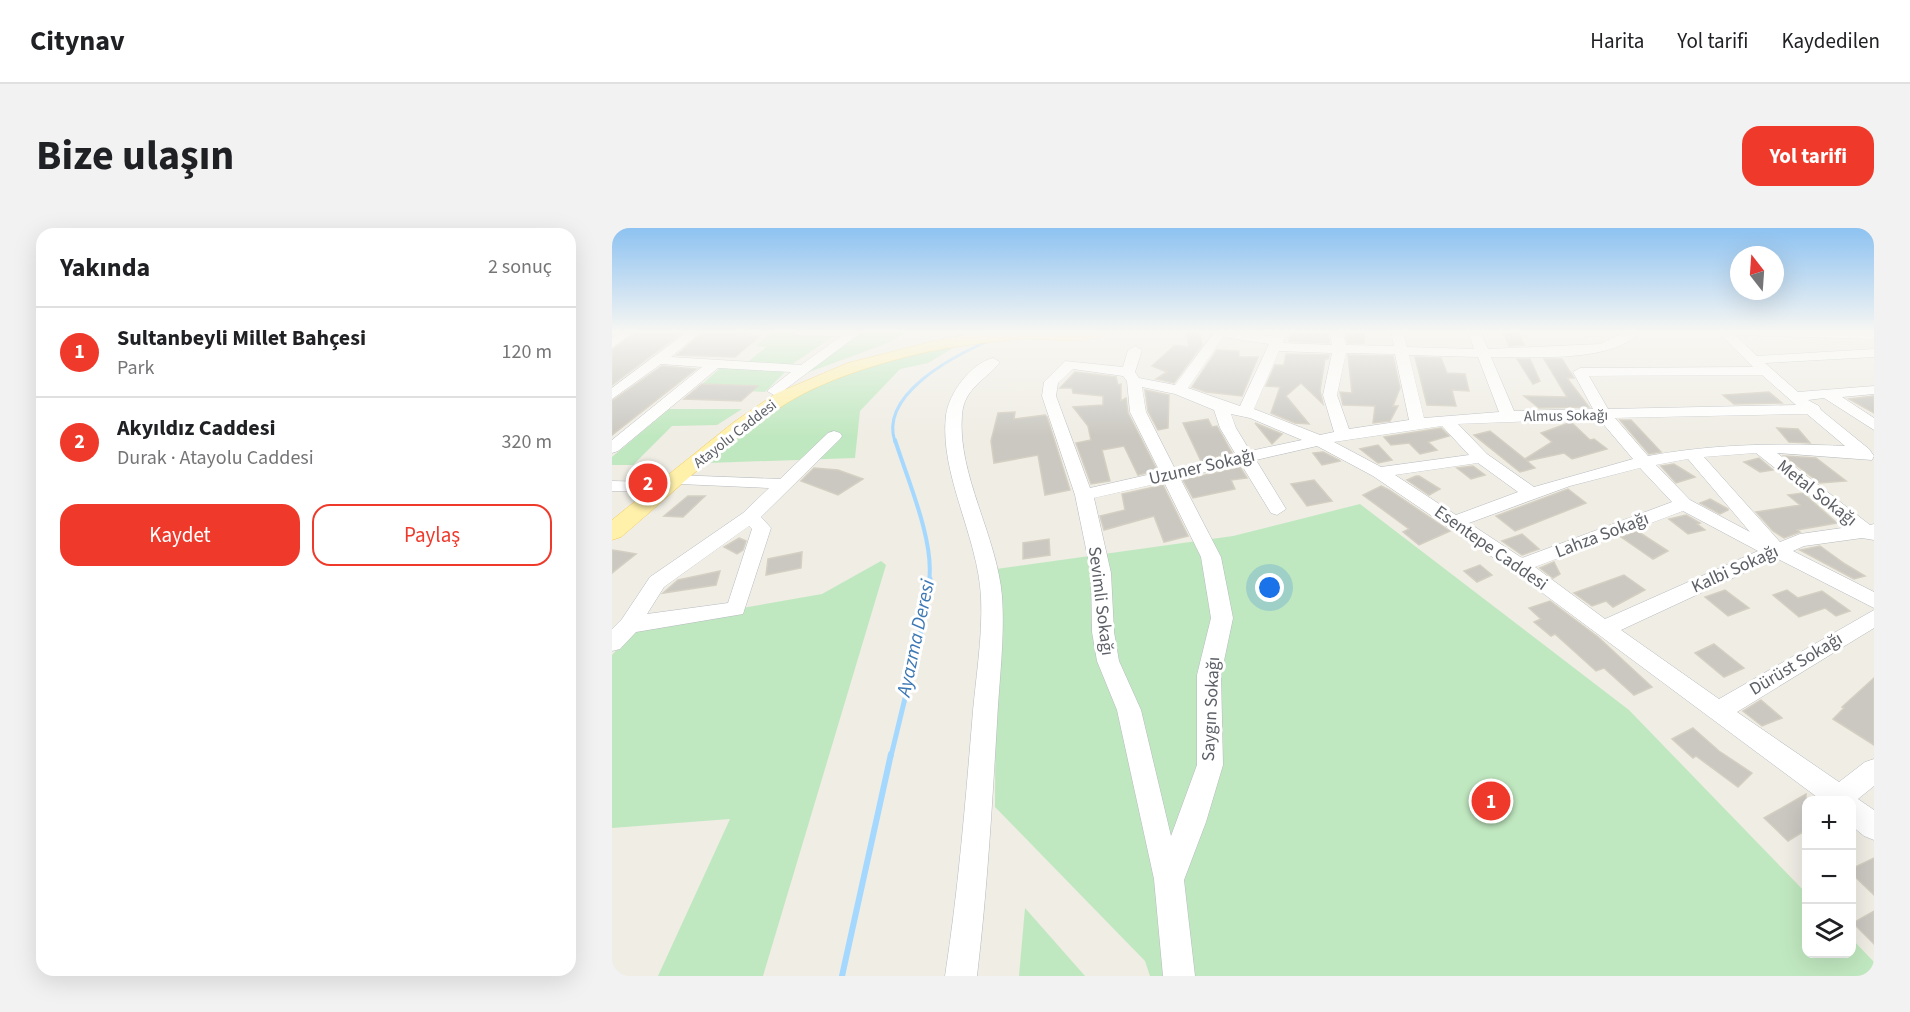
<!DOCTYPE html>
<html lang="tr">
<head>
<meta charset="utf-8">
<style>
	:root { --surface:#fff; --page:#f2f2f2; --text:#202124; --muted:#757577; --line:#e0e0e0; --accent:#ef3a2b }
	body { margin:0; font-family:"Source Sans 3",sans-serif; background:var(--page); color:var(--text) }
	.controls { position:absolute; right:18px; bottom:18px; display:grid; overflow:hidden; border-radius:12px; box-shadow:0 6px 24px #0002 }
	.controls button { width:54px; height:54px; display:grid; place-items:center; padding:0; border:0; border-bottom:2px solid var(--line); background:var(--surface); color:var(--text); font:30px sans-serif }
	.compass { position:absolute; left:1118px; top:18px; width:54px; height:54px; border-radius:50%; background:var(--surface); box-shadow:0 6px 24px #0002; rotate:343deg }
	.you { position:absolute; left:658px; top:360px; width:21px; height:21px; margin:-15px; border:4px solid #fff; border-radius:50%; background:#1a73e8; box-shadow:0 0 0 9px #1a73e833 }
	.badge { display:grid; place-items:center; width:39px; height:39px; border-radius:50%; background:var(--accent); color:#fff; font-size:20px; font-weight:700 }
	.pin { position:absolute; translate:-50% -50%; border:3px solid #fff; box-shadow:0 2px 6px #0006 }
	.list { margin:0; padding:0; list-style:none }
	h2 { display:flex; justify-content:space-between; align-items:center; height:78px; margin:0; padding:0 24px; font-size:26px }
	h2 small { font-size:20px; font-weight:400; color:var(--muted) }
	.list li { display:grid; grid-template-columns:39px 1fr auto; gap:18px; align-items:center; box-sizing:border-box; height:90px; padding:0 24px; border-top:2px solid var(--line) }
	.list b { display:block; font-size:22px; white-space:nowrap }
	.list p { margin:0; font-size:20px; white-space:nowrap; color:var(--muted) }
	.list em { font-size:20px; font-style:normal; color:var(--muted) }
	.actions { display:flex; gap:12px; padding:18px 24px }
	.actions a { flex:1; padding:14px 0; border:2px solid var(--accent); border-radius:18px; text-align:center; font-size:21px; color:var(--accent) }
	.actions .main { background:var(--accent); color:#fff }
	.icon { flex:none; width:33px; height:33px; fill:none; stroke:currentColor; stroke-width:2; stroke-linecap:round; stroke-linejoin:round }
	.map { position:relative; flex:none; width:1262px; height:748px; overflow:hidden; border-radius:18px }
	header { display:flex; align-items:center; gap:36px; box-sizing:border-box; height:84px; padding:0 30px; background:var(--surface); border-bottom:2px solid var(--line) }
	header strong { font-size:28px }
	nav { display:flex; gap:33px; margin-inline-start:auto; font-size:21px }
	.intro { display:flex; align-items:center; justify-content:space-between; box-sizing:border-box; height:144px; padding:0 36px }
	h1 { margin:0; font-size:42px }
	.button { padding:15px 27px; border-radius:18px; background:var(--accent); color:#fff; font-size:21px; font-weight:700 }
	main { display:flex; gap:36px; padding:0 36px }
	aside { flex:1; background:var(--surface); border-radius:18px; box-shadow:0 6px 24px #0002 }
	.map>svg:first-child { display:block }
</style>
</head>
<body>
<header>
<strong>Citynav</strong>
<nav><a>Harita</a><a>Yol tarifi</a><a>Kaydedilen</a></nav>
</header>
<div class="intro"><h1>Bize ulaşın</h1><a class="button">Yol tarifi</a></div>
<main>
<aside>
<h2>Yakında<small>2 sonuç</small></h2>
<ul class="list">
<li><span class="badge">1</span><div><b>Sultanbeyli Millet Bahçesi</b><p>Park</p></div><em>120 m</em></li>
<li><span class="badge">2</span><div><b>Akyıldız Caddesi</b><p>Durak · Atayolu Caddesi</p></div><em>320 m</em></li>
</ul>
<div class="actions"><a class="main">Kaydet</a><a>Paylaş</a></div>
</aside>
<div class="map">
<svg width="1262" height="748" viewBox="0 0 1262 748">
	<rect width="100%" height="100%" fill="#efede4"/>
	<!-- green -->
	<g fill="#c0e8c0">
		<polygon points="161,103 229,103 182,135 153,164 86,160 116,133 137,133 154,119 144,118"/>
		<polygon points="252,103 296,103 276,115 189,147"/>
		<path d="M351,114L316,135L288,141L248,183L243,230L95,235C114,219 133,199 154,185C214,147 283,128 351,114Z"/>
		<polygon points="57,181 130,181 105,197 60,198 21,237 0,237 0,229"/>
		<polygon points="748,276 1017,482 1194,665 1194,726 1240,726 1240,711 1262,734 1262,748 538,748 533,733 383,579 384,341 621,308"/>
		<polygon points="269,333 274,337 151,748 46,748 118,591 0,600 0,427 27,398 210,366"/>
		<polygon points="413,680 473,748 407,748"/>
	</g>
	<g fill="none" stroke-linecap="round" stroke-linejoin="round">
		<!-- stream-far3 -->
		<path stroke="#a5d8ff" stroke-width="3" d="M283,214C267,167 340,129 374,114"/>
		<!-- stream-far2 -->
		<path stroke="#a5d8ff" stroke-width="4" d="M283,212C295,250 323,314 317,353"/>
		<!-- stream-far1 -->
		<polyline stroke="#a5d8ff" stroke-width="5" points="279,528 310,400 318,351"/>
		<!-- stream -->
		<polyline stroke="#a5d8ff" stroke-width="6" points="230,748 279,526"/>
	</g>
	<!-- building -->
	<g fill="#cac8c1" stroke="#d4cfc2" stroke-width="1.5">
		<polygon points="25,103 72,103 0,157 0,122"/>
		<polygon points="92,103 138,105 135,107 149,107 123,129 65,127"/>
		<polygon points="587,103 590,117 562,155 544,151 555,144 540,138 563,117 577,119 574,104"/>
		<polygon points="679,103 716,103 717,115 677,113"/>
		<polygon points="732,103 752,103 752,115 736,115"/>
		<polygon points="891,103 906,103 912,117 897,118"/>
		<polygon points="605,122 627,123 627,129 646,129 630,168 594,164 580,159"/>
		<polygon points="674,126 717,127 716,131 713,131 708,163 711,176 689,155 674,168 697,196 683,195 659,185 668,159 654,158 663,137 672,137"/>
		<polygon points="736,127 781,128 788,160 781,178 786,178 778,193 761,195 763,178 731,177 728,164 740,165"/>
		<polygon points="803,129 829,130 835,145 853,146 857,163 840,162 844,178 815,177"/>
		<polygon points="905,131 918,131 928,153 921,156"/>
		<polygon points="932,131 950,131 962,150 955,150 977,179 927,180 912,168 955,169"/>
		<polygon points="50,138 84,141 0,207 0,173"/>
		<polygon points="463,144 504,149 506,157 509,156 509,173 514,170 516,185 545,242 526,247 512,218 490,222 498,253 479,256 464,215 479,212 476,198 461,179 491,177 491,168 461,165 460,160 448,160"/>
		<polygon points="90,156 146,158 129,173 72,171"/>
		<polygon points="533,162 557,167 556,200 546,202 536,183"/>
		<polygon points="1157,164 1170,175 1122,176 1111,167"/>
		<polygon points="1262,168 1262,185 1237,171"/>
		<polygon points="403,184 402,191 433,187 435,189 458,262 433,267 426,227 382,235 379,213 386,185"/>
		<polygon points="596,191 600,199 605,198 620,225 589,233 571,195"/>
		<polygon points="1008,192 1019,192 1049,224 1037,226"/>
		<polygon points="959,194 978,212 982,211 995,221 960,231 952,225 915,233 923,240 908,244 862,207 878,203 913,231 940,214 929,205"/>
		<polygon points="643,195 670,206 660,216"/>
		<polygon points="829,200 837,208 816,214 825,222 808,226 797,215 779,217 772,209"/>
		<polygon points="1165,200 1186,201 1198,215 1177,214"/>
		<polygon points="766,217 780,232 766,235 748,221"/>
		<polygon points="711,224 727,232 728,233 710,237 701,225"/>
		<polygon points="1172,228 1204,230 1234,253 1208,255"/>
		<polygon points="1147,230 1161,242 1148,244 1132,234"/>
		<polygon points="1062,236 1065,238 1083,249 1064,255 1049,238"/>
		<polygon points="861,238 873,247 859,251 845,240"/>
		<polygon points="628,239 635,250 619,252 623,261 581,270 571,252"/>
		<polygon points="202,240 226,242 251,251 226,267 189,253"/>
		<polygon points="804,248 807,248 828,261 817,267 795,252"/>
		<polygon points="702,252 720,273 695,278 679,256"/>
		<polygon points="551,257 576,308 552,314 542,288 492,302 488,288 513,282 510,266"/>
		<polygon points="769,258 777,262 838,303 807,317 791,304 797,301 751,267"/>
		<polygon points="956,261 974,275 903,303 884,288"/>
		<polygon points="1191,265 1225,295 1185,302 1188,304 1172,310 1161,303 1144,284 1188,277 1176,267"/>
		<polygon points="76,268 93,268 71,289 52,288"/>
		<polygon points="1098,271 1116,281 1116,282 1108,286 1088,275"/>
		<polygon points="1074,287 1088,295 1085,296 1093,302 1076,306 1057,291"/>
		<polygon points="1025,303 1056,323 1041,331 1009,309"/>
		<polygon points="910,306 927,321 910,327 890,313"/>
		<polygon points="127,310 134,313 131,322 125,326 112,319"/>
		<polygon points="437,311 438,327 411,331 411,315"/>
		<polygon points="1208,318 1233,336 1253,348 1242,351 1188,322"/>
		<polygon points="0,322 7,323 24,326 0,345"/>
		<polygon points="190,324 189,340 154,347 156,331"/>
		<polygon points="942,334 948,346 941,350 928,340"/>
		<polygon points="868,337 880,347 865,354 852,343"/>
		<polygon points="108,343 104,357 51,365 66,352"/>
		<polygon points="1012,347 1033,362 1001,379 994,373 980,378 962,365"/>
		<polygon points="1113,362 1137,380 1116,388 1093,369"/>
		<polygon points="1175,362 1186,370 1210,363 1238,383 1224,388 1213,380 1187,389 1161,367"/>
		<polygon points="938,373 986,409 1040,459 1022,467 992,440 984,443 943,406 939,408 922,394 929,391 917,380"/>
		<polygon points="1102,416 1132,440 1112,449 1083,425"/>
		<polygon points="1262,450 1262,517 1221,491 1232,480 1230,479"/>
		<polygon points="1149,472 1170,490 1150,498 1131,483"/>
		<polygon points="1081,500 1107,523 1140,545 1126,559 1084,528 1081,530 1060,511"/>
		<polygon points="1194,566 1194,602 1176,613 1152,590"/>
		<polygon points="1262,630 1262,667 1239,645 1239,641"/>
		<polygon points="1262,683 1262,716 1241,695"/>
	</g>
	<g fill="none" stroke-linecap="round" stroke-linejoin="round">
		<defs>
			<g id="minor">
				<polygon points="9,103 23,103 0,120 0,110"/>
				<polygon points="76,103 90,103 59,129 189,137 229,108 185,107 179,103 251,103 167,166 162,167 155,163 179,144 106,140 6,223 0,225 0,212 90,139 49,136 0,171 0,160"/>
				<path d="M603,103L660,108L663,103H672L674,106L671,115L720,117L718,103H730L734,117L782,118L779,103H791L795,119L862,121L856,103H868L876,121L988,116L1015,103H1029C1001,136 920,128 879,129L902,183L981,181L961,144L968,140L1141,139L1105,103H1262V111L1123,107L1145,128L1262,121V129L1153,135L1186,164L1262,158V166L1230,169L1262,190V202L1212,170L1196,172L1207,178L1209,182L1257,221L1262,228L1260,232L1165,225L1258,297L1262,296V312L1250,310L1192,318L1181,323L1262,364V380L1164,330L1009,402L1107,471L1262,382V400L1125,484L1227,554L1253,534L1262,531V558L1246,571L1262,582V612L1252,608L1240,598V572H1209L901,343L761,248L705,218L644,232L674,281L665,287L659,285L629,236L568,250L609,329L621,390L609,447L611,537L594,594L572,652L583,748H551L542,651L505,482L485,433L480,404L479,345L463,267L430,168L432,154L453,133L511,139L516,122L523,118L530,122L523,144L527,150L563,157ZM611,109L657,116L628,178L576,160ZM667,123L720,125L711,167L722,204L708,207L642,181ZM734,125L783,126L797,192L737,201L725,167ZM797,127L866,129L887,184L812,190ZM461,141L511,148L515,153L518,184L548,244L478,260L444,168L446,155ZM1150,147L1184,177L996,181L977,148ZM530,159L563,166L602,182L608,200L624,227L563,241L534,184ZM619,186L638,190L690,212L638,223L624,200ZM1195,186L1233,218C1165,215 1102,216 1036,228L1003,190ZM987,191L1021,231L922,259L875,226L846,196ZM830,198L857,227L769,239L722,214ZM1144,225L1237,299L1188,306L1168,314L1092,229ZM1076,231L1138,304L1078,272L1044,237ZM866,235L906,264L844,287L783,247ZM1028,240L1060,274L910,330L857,295L958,258ZM552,254L589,329L599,390L585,447V537L559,608L529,482L507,433L502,404L499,345L482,270ZM1071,283L1146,323L993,391L923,339Z"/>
				<path d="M381,130L388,134C373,153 352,160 350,187C345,246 385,308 390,368C393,410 387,453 385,495C380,579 375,664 365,748H333C346,664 353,580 360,495C363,453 371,411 369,369C366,308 327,246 334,187C337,165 359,135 381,130Z"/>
				<path d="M222,203L228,205L230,208L228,211L149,289L159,300L131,386L24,404L8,421L0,423V401L10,391L38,349L131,285L157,260L68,256L62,255L59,251L62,247L168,251L216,205ZM137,298L140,301L116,375L35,386L52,359Z"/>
				<polygon points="0,253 38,254 47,259 38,264 0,263"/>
			</g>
			<path id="major" d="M377,103H495C482,119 425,109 406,111C380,114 351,117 325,122C279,131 215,150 175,175C115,212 62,264 9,309L0,312V292L122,194L163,166L236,135L326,112Z"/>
		</defs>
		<!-- minor casing -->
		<use href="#minor" stroke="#b7babf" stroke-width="1"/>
		<!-- major casing -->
		<use href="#major" stroke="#f6ca57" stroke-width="1"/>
		<!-- minor -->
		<use href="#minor" fill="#fff" fill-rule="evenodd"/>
		<!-- major -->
		<use href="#major" fill="#fff1aa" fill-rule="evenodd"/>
	</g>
	<!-- sky -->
	<linearGradient id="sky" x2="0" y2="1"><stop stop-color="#8dc2f1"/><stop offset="0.5" stop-color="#f8f7f3"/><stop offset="1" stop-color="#f8f7f3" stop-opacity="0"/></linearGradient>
	<rect width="1262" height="208" fill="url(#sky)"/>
	<g text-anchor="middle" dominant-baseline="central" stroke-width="6" stroke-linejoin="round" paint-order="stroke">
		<!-- far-street labels -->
		<g font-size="15" fill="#5c6066" stroke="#fff">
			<text transform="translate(954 188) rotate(-1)">Almus Sokağı</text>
			<text transform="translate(123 206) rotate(-38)">Atayolu Caddesi</text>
		</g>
		<!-- street labels -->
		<g font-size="18" fill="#5c6066" stroke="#fff">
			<text transform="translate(590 239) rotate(-13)">Uzuner Sokağı</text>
			<text transform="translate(1205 265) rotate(38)">Metal Sokağı</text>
			<text transform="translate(990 307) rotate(-21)">Lahza Sokağı</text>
			<text transform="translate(879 320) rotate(35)">Esentepe Caddesi</text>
			<text transform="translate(1123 341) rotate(-24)">Kalbi Sokağı</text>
			<text transform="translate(489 373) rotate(83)">Sevimli Sokağı</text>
			<text transform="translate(1184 436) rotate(-31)">Dürüst Sokağı</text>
			<text transform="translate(599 481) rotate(-87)">Saygın Sokağı</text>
		</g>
		<!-- water labels -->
		<g font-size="20" font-style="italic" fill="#3d78b5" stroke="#fff">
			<text transform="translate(304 410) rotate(-78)">Ayazma Deresi</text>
		</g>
	</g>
</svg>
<div class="controls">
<button>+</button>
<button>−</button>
<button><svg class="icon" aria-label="layers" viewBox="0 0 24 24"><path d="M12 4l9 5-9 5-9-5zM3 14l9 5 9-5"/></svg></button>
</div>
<svg class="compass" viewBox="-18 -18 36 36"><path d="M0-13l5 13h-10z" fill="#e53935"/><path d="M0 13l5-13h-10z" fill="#757577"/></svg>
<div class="you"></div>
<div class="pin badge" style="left:879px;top:573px">1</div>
<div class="pin badge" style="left:36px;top:255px">2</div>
</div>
</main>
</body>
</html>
